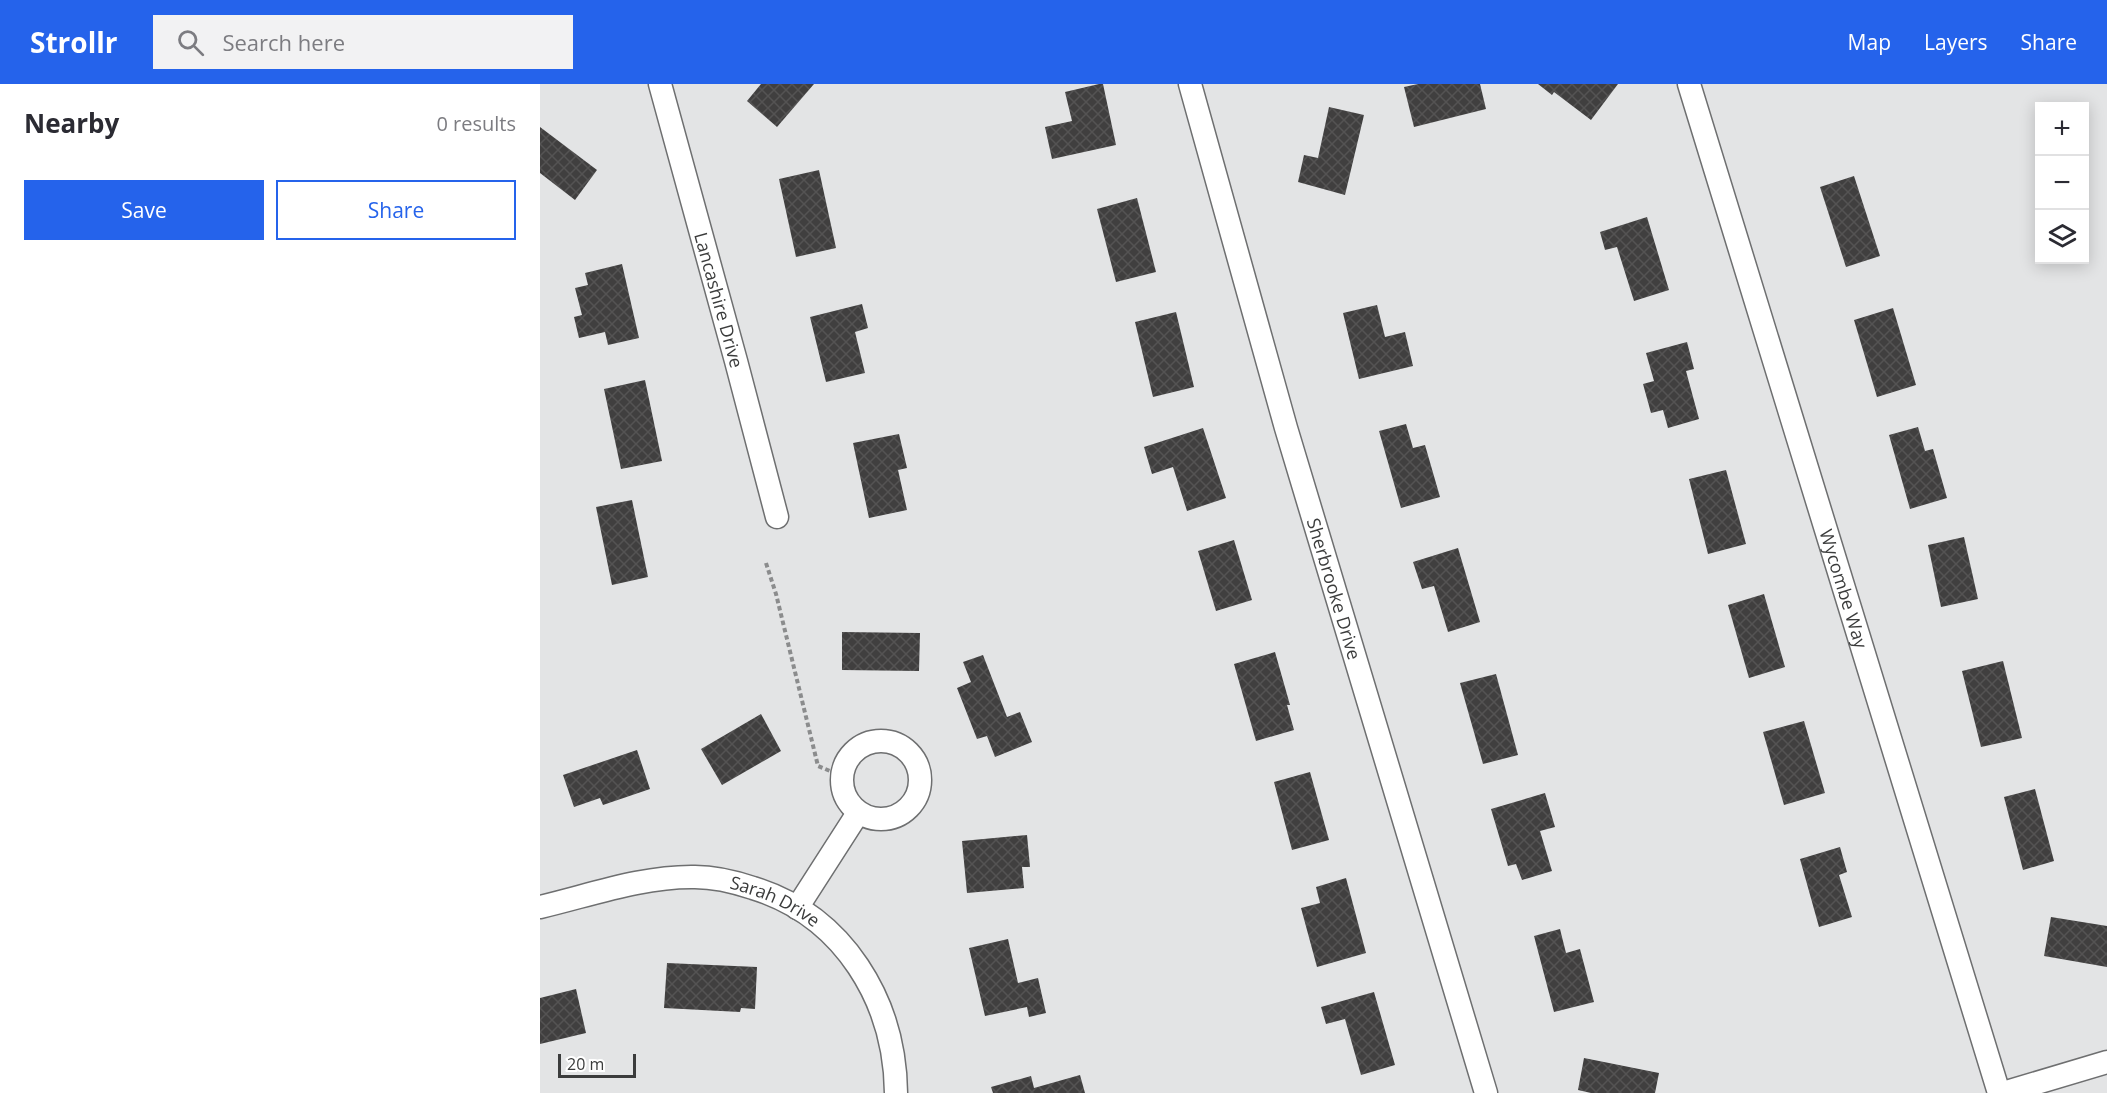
<!DOCTYPE html>
<html lang="en">
<head>
<meta charset="utf-8">
<style>
	:root { --surface:#fff; --page:#f2f2f3; --text:#2b2b33; --muted:#7c7c81; --line:#e1e1e2; --accent:#2563eb }
	body { margin:0; font-family:"Open Sans",sans-serif; background:var(--page); color:var(--text) }
	.controls { position:absolute; right:18px; top:18px; display:grid; overflow:hidden; border-radius:0px; box-shadow:0 3px 15px #0003 }
	.controls button { width:54px; height:54px; display:grid; place-items:center; padding:0; border:0; border-bottom:2px solid var(--line); background:var(--surface); color:var(--text); font:30px sans-serif }
	.scale { position:absolute; left:18px; bottom:15px; width:78px; box-sizing:border-box; padding-left:6px; border:3px solid #3b3c3c; border-top:0; font-size:16px; line-height:21px; white-space:nowrap; color:#3b3c3c; -webkit-text-stroke:4px #fff; paint-order:stroke }
	.list { margin:0; padding:0; list-style:none }
	h2 { display:flex; justify-content:space-between; align-items:center; height:78px; margin:0; padding:0 24px; font-size:26px }
	h2 small { font-size:20px; font-weight:400; color:var(--muted) }
	.actions { display:flex; gap:12px; padding:18px 24px }
	.actions a { flex:1; padding:14px 0; border:2px solid var(--accent); border-radius:0px; text-align:center; font-size:21px; color:var(--accent) }
	.actions .main { background:var(--accent); color:#fff }
	.icon { flex:none; width:33px; height:33px; fill:none; stroke:currentColor; stroke-width:2; stroke-linecap:round; stroke-linejoin:round }
	.map { position:relative; flex:none; width:1567px; height:1009px; overflow:hidden }
	header { display:flex; align-items:center; gap:36px; box-sizing:border-box; height:84px; padding:0 30px; background:var(--accent); color:#fff }
	header strong { font-size:28px }
	nav { display:flex; gap:33px; margin-inline-start:auto; font-size:21px }
	.search { width:420px; height:54px; background:var(--page); display:flex; align-items:center; gap:15px; box-sizing:border-box; padding:0 21px; border-radius:0px; color:var(--muted); font-size:22px }
	main { display:flex }
	aside { flex:1; background:var(--surface) }
	.map>svg:first-child { display:block }
</style>
</head>
<body>
<header>
<strong>Strollr</strong>
<div class="search"><svg class="icon" aria-label="search" viewBox="0 0 24 24"><circle cx="10" cy="10" r="6"/><path d="M15 15l6 6"/></svg>Search here</div>
<nav><a>Map</a><a>Layers</a><a>Share</a></nav>
</header>
<main>
<aside>
<h2>Nearby<small>0 results</small></h2>
<ul class="list">
</ul>
<div class="actions"><a class="main">Save</a><a>Share</a></div>
</aside>
<div class="map">
<svg width="1567" height="1009" viewBox="0 0 1567 1009">
	<defs>
		<pattern id="building-cross-hatch" width="8" height="8" patternUnits="userSpaceOnUse" patternTransform="scale(1.5)"><rect width="8" height="8" fill="#403f3f"/><path d="M0 0l8 8M0 8l8-8" fill="none" stroke="#545353"/></pattern>
	</defs>
	<rect width="100%" height="100%" fill="#e3e4e5"/>
	<!-- building -->
	<g fill="url(#building-cross-hatch)">
		<polygon points="221,0 274,0 237,43 207,17"/>
		<polygon points="559,0 563,0 576,61 512,75 505,43 532,37 525,8"/>
		<polygon points="878,0 940,0 946,25 874,43 864,3"/>
		<polygon points="998,0 1078,0 1051,36 1014,8 1012,11"/>
		<polygon points="789,23 824,31 805,111 758,98 764,71 778,74"/>
		<polygon points="0,43 57,86 35,116 0,89"/>
		<polygon points="279,86 296,164 256,173 239,95"/>
		<polygon points="1314,92 1340,172 1306,183 1280,103"/>
		<polygon points="597,114 616,188 576,198 557,125"/>
		<polygon points="1107,133 1129,206 1094,217 1077,163 1065,166 1060,148"/>
		<polygon points="82,180 99,254 68,261 65,248 39,254 34,233 42,231 35,204 48,201 45,189"/>
		<polygon points="322,220 328,244 315,248 325,289 286,298 270,233"/>
		<polygon points="837,221 845,253 865,248 873,282 819,295 803,229"/>
		<polygon points="1353,224 1376,301 1337,313 1314,236"/>
		<polygon points="636,228 654,303 613,313 595,238"/>
		<polygon points="1147,258 1154,285 1146,287 1159,335 1128,344 1123,326 1111,329 1103,300 1114,297 1106,269"/>
		<polygon points="105,296 122,377 81,385 64,305"/>
		<polygon points="866,340 873,364 885,361 900,413 861,424 839,347"/>
		<polygon points="1378,343 1385,367 1393,365 1407,414 1370,425 1349,351"/>
		<polygon points="663,344 686,414 647,427 633,383 612,390 604,363"/>
		<polygon points="359,350 367,384 358,386 367,426 329,434 313,359"/>
		<polygon points="1186,386 1206,460 1168,470 1149,395"/>
		<polygon points="92,416 108,493 72,501 56,423"/>
		<polygon points="1424,453 1438,515 1401,523 1388,461"/>
		<polygon points="694,456 712,516 676,527 658,467"/>
		<polygon points="918,464 940,538 908,548 894,502 882,505 873,478"/>
		<polygon points="1224,510 1245,583 1209,594 1188,521"/>
		<polygon points="302,548 380,549 379,587 302,586"/>
		<polygon points="735,568 750,621 747,621 754,646 716,657 694,580"/>
		<polygon points="443,571 467,633 480,628 492,658 455,673 447,652 437,655 417,604 431,598 423,578"/>
		<polygon points="1463,577 1482,654 1441,663 1422,587"/>
		<polygon points="956,590 978,671 943,680 920,599"/>
		<polygon points="221,630 241,667 182,701 161,665"/>
		<polygon points="1264,637 1285,709 1244,721 1223,648"/>
		<polygon points="97,666 110,705 63,721 60,714 34,723 23,691"/>
		<polygon points="770,688 789,756 752,766 734,698"/>
		<polygon points="1495,705 1514,777 1483,786 1464,713"/>
		<polygon points="1005,709 1015,743 1000,747 1012,787 982,796 976,780 968,782 951,725"/>
		<polygon points="487,751 490,783 482,783 484,804 427,809 422,757"/>
		<polygon points="1300,763 1307,788 1299,791 1312,833 1279,843 1260,775"/>
		<polygon points="806,794 826,869 777,883 761,824 780,819 776,803"/>
		<polygon points="1511,833 1567,842 1567,883 1504,872"/>
		<polygon points="1020,845 1026,869 1040,865 1054,918 1014,928 994,852"/>
		<polygon points="468,855 478,899 498,894 506,929 489,933 487,923 445,932 429,864"/>
		<polygon points="127,879 217,883 215,925 201,924 200,928 124,924"/>
		<polygon points="36,905 46,949 0,960 0,914"/>
		<polygon points="834,908 855,981 821,991 805,935 786,940 781,923"/>
		<polygon points="1044,974 1119,989 1115,1009 1051,1009 1038,1006"/>
		<polygon points="540,991 545,1009 453,1009 451,1003 491,992 494,1004"/>
	</g>
	<g fill="none" stroke-linecap="round" stroke-linejoin="round">
		<defs>
			<g id="minor">
				<path id="s1" d="M120,0L196,277L237,433"/>
				<path id="s2" d="M650,0L746,344L946,1009"/>
				<path id="s3" d="M1149,0L1459,1009"/>
				<circle cx="341" cy="696" r="39"/>
				<path id="s4" d="M0,823C51,811 103,792 155,793C175,793 195,798 213,804C304,832 355,917 356,1009"/>
				<polyline points="257,824 318,729"/>
				<polyline points="1463,1009 1567,978"/>
			</g>
		</defs>
		<!-- minor casing -->
		<use href="#minor" stroke="#6e6f70" stroke-width="25"/>
		<!-- path -->
		<polyline stroke="#8b8c8d" stroke-width="4" stroke-dasharray="4.5 3" stroke-linecap="butt" points="226,479 236,510 278,682 302,692"/>
		<!-- minor -->
		<use href="#minor" stroke="#fff" stroke-width="22"/>
	</g>
	<g text-anchor="middle" dominant-baseline="central" stroke-width="6" stroke-linejoin="round" paint-order="stroke">
		<!-- street labels -->
		<g font-size="18" fill="#3b3c3c" stroke="#fff">
			<text stroke="none"><textPath href="#s1" startOffset="224">Lancashire Drive</textPath></text>
			<text stroke="none"><textPath href="#s2" startOffset="525">Sherbrooke Drive</textPath></text>
			<text stroke="none"><textPath href="#s3" startOffset="528">Wycombe Way</textPath></text>
			<text stroke="none"><textPath href="#s4" startOffset="243">Sarah Drive</textPath></text>
		</g>
	</g>
</svg>
<div class="controls">
<button>+</button>
<button>−</button>
<button><svg class="icon" aria-label="layers" viewBox="0 0 24 24"><path d="M12 4l9 5-9 5-9-5zM3 14l9 5 9-5"/></svg></button>
</div>
<div class="scale">20 m</div>
</div>
</main>
</body>
</html>
